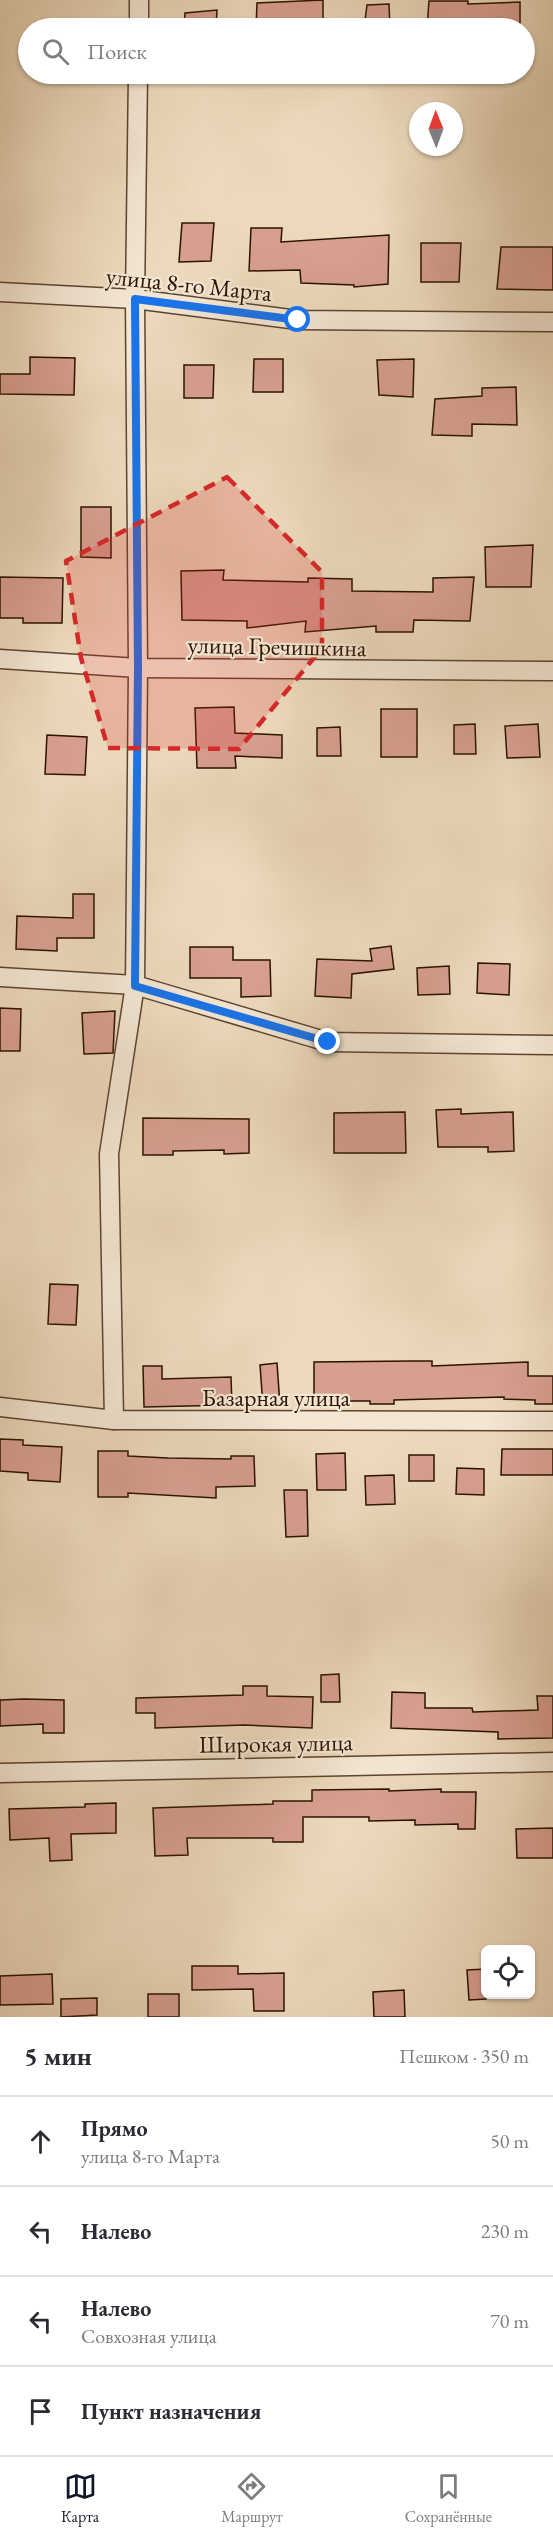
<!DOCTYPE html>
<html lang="ru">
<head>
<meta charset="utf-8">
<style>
	:root { --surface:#fff; --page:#f7f7f7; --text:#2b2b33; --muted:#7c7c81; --line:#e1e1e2; --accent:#111827 }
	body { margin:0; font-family:"EB Garamond",serif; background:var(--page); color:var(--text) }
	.controls { position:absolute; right:18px; bottom:18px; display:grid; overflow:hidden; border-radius:9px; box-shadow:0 2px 4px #0004 }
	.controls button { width:54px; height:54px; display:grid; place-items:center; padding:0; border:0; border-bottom:2px solid var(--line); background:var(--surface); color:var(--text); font:30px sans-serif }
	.compass { position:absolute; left:409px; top:102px; width:54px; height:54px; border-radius:50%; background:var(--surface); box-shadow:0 2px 4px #0004; rotate:359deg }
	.stop { position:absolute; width:18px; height:18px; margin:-14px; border:4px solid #1a73e8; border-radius:50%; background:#fff }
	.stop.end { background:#1a73e8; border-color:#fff; box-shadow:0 2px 6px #0008 }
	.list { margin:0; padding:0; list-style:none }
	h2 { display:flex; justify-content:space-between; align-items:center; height:78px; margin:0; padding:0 24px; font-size:26px }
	h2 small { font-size:20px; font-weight:400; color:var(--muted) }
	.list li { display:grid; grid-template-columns:39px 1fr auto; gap:18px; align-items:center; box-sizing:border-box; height:90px; padding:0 24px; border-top:2px solid var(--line) }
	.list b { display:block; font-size:22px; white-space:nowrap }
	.list p { margin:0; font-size:20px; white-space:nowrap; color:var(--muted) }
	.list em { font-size:20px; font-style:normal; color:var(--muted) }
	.icon { flex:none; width:33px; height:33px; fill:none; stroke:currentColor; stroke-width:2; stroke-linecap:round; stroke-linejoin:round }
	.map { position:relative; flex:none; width:553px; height:2017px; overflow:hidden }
	.search { position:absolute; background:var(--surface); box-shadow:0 2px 4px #0004; left:18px; right:18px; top:18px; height:66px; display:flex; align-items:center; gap:15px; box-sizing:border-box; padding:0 21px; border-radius:33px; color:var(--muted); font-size:22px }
	.sheet { height:438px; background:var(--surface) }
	nav { display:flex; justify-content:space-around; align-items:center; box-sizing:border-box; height:84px; border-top:2px solid var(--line); background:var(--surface); font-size:16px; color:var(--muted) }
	nav a { display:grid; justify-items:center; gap:3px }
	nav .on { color:var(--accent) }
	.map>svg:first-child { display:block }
</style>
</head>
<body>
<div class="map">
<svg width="553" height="2017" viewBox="0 0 553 2017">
	<rect width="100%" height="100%" fill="#ecd9bc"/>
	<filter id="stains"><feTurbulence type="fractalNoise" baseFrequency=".00333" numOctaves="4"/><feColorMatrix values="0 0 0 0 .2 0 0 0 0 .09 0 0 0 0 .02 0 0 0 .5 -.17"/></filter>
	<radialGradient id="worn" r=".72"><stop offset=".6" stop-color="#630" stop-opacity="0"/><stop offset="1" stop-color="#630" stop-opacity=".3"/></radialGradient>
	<!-- building -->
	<g fill="#d79f90" stroke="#2c1200" stroke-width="1.5">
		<polygon points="323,0 323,28 256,28 257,3"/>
		<polygon points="429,1 468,1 468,4 520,2 520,28 427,28"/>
		<polygon points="389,4 390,28 364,28 367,5"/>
		<polygon points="217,10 216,28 184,28 185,13"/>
		<polygon points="182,223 214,223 211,261 179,262"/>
		<polygon points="251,228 282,228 281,242 389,235 388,284 354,287 354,285 301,283 300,270 249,271"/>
		<polygon points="421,243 461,243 459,282 421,282"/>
		<polygon points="501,247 553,247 553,290 497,289"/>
		<polygon points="30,357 75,358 74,395 0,394 0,374 30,374"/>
		<polygon points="254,359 283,359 283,392 253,392"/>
		<polygon points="414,359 413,397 379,395 377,360"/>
		<polygon points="184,365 214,365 213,398 184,398"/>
		<polygon points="516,387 517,425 472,424 472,436 432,435 435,399 482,396 482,388"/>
		<polygon points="81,507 111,507 111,558 81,557"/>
		<polygon points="533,545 531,587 486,587 485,547"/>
		<polygon points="224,570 223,580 308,582 308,578 352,579 352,591 433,592 433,578 474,577 470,621 414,620 413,632 376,632 376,626 305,632 306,621 247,628 247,621 182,620 181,571"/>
		<polygon points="0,577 63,578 62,623 23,623 23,618 0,618"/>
		<polygon points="234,707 235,733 282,735 282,758 235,756 236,768 197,768 195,708"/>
		<rect x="381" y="709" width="36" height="48"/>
		<polygon points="475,724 476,754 454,754 454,725"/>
		<polygon points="538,724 540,757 507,758 505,726"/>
		<polygon points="340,727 341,756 317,756 317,728"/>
		<polygon points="47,735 87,737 85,775 45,774"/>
		<polygon points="73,894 94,894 94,938 57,938 57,951 16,949 17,916 73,918"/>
		<polygon points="391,946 394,969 352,974 351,998 315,996 317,959 372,961 370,949"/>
		<polygon points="190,947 233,947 233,960 270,960 271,996 241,997 241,978 190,978"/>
		<polygon points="478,963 510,964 509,995 477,993"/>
		<polygon points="449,966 450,994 418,995 417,968"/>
		<polygon points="0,1008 21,1009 20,1051 0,1051"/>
		<polygon points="115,1011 113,1053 84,1054 82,1013"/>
		<polygon points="461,1109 461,1114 513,1112 514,1151 488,1152 488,1147 438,1147 436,1110"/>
		<polygon points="405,1112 406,1153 334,1153 334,1113"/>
		<polygon points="143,1118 249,1119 249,1153 224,1154 224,1150 173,1151 173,1155 143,1155"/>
		<polygon points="50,1284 78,1285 76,1325 48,1324"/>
		<polygon points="412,1361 432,1361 432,1366 528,1362 528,1376 553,1376 553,1404 535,1404 535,1400 504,1399 504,1397 394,1400 394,1404 370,1404 370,1401 314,1401 314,1362"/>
		<polygon points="277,1363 280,1405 263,1407 260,1365"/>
		<polygon points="143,1366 162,1366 162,1379 231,1377 232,1405 144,1407"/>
		<polygon points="0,1439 23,1440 23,1445 62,1447 60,1482 28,1480 28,1473 0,1471"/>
		<polygon points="502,1449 553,1449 553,1475 501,1475"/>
		<polygon points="98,1451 128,1451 128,1456 168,1458 231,1459 231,1456 254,1456 255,1486 216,1487 216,1498 128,1493 128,1497 98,1497"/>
		<polygon points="345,1453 346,1490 317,1490 316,1454"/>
		<rect x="409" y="1455" width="25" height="26"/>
		<polygon points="457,1468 484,1469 484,1495 456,1494"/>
		<polygon points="394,1475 395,1504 366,1505 365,1476"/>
		<polygon points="284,1490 307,1490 308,1536 286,1537"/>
		<polygon points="339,1674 340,1702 321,1702 321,1675"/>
		<polygon points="243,1686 267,1686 267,1696 313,1697 312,1728 244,1725 155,1728 155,1713 136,1713 136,1698 243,1695"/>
		<polygon points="392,1692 425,1693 425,1708 472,1708 473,1712 538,1710 537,1696 553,1696 553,1738 498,1739 498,1732 391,1728"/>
		<polygon points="24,1699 64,1700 64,1733 43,1733 43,1724 0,1726 0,1700"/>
		<polygon points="389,1789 389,1791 441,1789 441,1792 476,1792 475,1829 458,1829 458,1824 415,1825 415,1820 369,1821 369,1817 303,1817 303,1842 273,1842 273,1838 187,1838 188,1855 155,1856 153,1808 273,1804 273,1801 312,1801 312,1790"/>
		<polygon points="116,1803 116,1833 71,1834 72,1860 50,1861 49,1838 10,1840 9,1809 85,1807 85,1804"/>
		<polygon points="553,1828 553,1858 517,1858 516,1829"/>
		<polygon points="192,1966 238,1966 238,1974 284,1973 284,2011 254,2011 253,1989 192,1990"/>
		<polygon points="486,1969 486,1999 469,2000 467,1970"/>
		<polygon points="52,1974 53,2004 0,2005 0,1976"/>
		<polygon points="404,1990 405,2017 374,2017 373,1992"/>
		<rect x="148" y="1994" width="31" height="23"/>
		<polygon points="97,1998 97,2015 61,2017 61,1999"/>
	</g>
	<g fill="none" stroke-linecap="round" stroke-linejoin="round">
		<defs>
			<g id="minor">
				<polyline points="139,28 139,0"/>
				<polyline points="0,292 135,299 298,320 553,322"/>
				<polyline points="0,659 138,668 553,671"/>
				<polyline points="0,977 135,985 328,1042 553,1045"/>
				<polyline points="0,1407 114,1420 553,1421"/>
				<polyline points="114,1420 109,1154 135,985 138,668 135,299 138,74"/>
				<polyline points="0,1773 553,1762"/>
			</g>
		</defs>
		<!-- minor casing -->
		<use href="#minor" stroke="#5c442f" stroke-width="21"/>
		<!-- minor -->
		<use href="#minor" stroke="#f3e6d3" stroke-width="18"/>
	</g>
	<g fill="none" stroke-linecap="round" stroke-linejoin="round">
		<!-- route -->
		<polyline stroke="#1a73e8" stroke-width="8" points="298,320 135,299 138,668 135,986 328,1042"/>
	</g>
	<!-- marked area -->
	<path fill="#d62828" fill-opacity="0.2" stroke="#d62828" stroke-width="4.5" stroke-dasharray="12 8" stroke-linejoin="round" d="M227,477L322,572V648L239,749L108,748L81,658L66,561Z"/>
	<g text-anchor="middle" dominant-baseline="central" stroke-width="4.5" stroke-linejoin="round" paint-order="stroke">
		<!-- street labels -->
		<g font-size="24" fill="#2c1200" stroke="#f3e6d3">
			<text transform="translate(189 284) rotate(6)">улица 8-го Марта</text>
			<text transform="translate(277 646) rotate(1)">улица Гречишкина</text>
			<text x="276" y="1397">Базарная улица</text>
			<text transform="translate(276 1743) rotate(-1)">Широкая улица</text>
		</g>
	</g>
	<rect width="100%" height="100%" filter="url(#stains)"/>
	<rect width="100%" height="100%" fill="url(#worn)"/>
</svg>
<div class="controls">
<button><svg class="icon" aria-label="locate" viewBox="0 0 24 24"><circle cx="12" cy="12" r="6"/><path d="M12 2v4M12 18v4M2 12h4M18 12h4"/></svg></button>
</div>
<svg class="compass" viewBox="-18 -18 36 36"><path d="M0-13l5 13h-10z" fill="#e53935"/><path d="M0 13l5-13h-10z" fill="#7c7c81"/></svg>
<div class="stop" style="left:298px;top:320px"></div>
<div class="stop end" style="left:328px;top:1042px"></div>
<div class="search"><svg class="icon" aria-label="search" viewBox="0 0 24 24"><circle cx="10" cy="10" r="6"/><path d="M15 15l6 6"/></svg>Поиск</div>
</div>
<section class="sheet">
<h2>5 мин<small>Пешком · 350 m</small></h2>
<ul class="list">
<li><svg class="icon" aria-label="ahead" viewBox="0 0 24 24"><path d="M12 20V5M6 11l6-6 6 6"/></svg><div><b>Прямо</b><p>улица 8-го Марта</p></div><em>50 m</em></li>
<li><svg class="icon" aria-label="left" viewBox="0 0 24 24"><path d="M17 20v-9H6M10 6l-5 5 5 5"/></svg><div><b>Налево</b></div><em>230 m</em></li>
<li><svg class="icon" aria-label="left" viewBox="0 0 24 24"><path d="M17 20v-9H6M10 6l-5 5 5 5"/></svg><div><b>Налево</b><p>Совхозная улица</p></div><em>70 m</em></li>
<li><svg class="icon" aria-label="arrive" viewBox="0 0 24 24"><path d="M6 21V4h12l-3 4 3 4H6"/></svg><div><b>Пункт назначения</b></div></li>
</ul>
</section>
<nav>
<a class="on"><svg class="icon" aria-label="map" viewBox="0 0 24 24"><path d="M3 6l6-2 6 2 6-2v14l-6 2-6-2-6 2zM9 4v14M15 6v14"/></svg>Карта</a>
<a><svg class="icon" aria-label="directions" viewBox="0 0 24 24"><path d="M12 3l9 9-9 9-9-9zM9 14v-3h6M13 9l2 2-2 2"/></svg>Маршрут</a>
<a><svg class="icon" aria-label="saved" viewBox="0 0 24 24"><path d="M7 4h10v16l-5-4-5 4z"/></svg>Сохранённые</a>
</nav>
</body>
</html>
